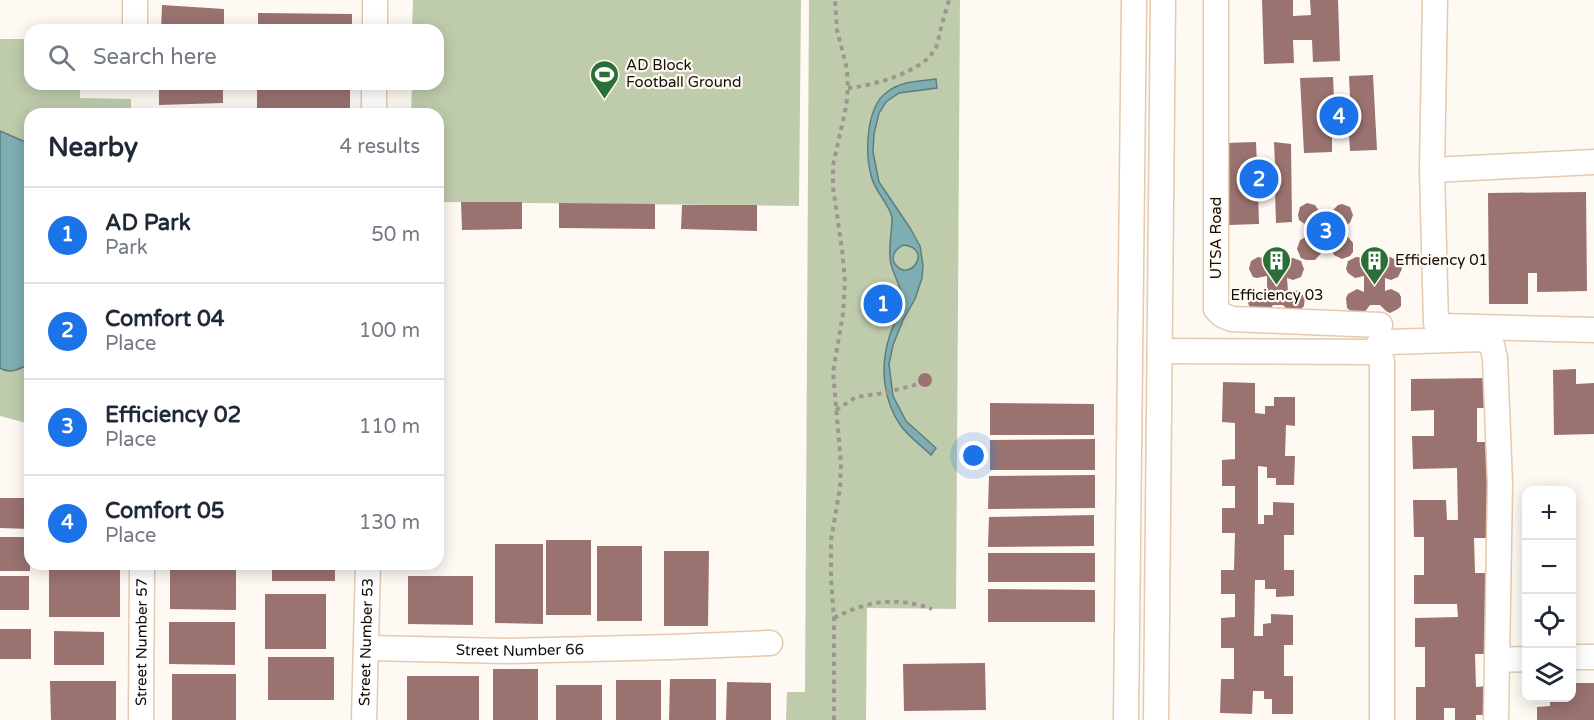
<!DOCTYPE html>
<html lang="en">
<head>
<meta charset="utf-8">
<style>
	:root { --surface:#fff; --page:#f6f6f7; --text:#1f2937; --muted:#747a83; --line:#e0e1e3; --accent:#1a73e8 }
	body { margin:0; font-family:"Varela Round",sans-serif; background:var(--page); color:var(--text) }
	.controls { position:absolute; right:18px; bottom:18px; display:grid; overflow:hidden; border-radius:12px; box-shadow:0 3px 15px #0003 }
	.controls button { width:54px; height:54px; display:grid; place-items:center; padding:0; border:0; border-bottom:2px solid var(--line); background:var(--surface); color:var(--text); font:30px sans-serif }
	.you { position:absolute; left:974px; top:456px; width:21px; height:21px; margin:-15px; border:4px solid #fff; border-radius:50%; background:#1a73e8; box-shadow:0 0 0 9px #1a73e833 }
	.badge { display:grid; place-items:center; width:39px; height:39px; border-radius:50%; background:var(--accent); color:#fff; font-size:20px; font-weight:700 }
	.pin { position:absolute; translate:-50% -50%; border:3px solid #fff; box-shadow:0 2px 6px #0006 }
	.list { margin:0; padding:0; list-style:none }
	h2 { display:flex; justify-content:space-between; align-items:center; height:78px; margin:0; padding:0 24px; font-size:26px }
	h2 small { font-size:20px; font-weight:400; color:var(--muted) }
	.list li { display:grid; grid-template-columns:39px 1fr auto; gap:18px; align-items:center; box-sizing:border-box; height:96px; padding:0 24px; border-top:2px solid var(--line) }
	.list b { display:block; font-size:22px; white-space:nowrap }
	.list p { margin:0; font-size:20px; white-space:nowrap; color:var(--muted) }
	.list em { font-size:20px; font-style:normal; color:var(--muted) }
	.icon { flex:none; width:33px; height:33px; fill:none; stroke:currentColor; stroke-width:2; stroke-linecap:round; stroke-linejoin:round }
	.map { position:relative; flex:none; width:1594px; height:720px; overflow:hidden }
	.search { position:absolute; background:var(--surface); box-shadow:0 3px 15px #0003; left:24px; top:24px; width:420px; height:66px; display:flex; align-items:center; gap:15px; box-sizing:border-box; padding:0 21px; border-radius:18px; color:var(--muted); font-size:22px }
	.panel { position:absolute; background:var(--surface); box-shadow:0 3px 15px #0003; left:24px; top:108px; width:420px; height:462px; border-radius:18px }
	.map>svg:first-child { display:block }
</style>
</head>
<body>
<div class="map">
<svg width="1594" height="720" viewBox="0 0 1594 720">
	<rect width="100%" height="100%" fill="#fef9f3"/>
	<!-- green -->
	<g fill="#bfccac">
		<polygon points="413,0 801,0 799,206 438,202 438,114 411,114 412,84 438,84 438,30 412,30"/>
		<polygon points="809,0 960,0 956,609 867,608 866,720 786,720 787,692 805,692"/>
		<polygon points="0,39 30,39 30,84 80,84 80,98 131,99 131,114 30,114 30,424 0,416"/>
	</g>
	<!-- water -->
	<g fill="#7faeb2" stroke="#5f7d7e" stroke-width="1.5" fill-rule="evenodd">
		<path d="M936,79L937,88L899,93L886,102L879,113L874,134L873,152L879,182L910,228L920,246L923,265L922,278L915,299L903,320L893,345L889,364L893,396L906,421L936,448L931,455C922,446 908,436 901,426C883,401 880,367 889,338C892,326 900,315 901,303C904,287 891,274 890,258C889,244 892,231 892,217C888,202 874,191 871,175C865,152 866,107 887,92C901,81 920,81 936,79ZM904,245C934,249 909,284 895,264C890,256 896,248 904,245Z"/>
		<path d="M0,131L30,144V364C20,368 11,375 0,368Z"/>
	</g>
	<!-- building -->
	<g fill="#9a7270">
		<polygon points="1262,0 1293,0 1293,16 1311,15 1310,0 1338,0 1340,61 1313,62 1312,40 1293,40 1294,63 1264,64"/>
		<polygon points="162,5 224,9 224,30 161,30"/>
		<polygon points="258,13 352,14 352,30 258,30"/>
		<polygon points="1373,75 1377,150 1350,151 1349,134 1332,134 1332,152 1304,153 1300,78 1333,77 1334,98 1350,97 1349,76"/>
		<polygon points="159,84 223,84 223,103 159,105"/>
		<rect x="257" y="84" width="93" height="30"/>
		<polygon points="1256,142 1257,166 1275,165 1274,142 1291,144 1292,222 1276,223 1275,192 1258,192 1259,224 1228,225 1225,143"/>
		<polygon points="1586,192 1587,291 1537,292 1537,273 1528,273 1528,304 1489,304 1488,193"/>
		<polygon points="461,202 522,202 522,229 462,230"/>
		<polygon points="559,203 655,204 655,229 559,228"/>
		<polygon points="1307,203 1315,205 1319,211 1332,211 1338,205 1342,204 1350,207 1353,215 1350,223 1342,226 1336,224 1337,238 1343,236 1348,237 1353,243 1353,252 1350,256 1342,259 1334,255 1332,251 1322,252 1315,260 1306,260 1301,258 1297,249 1300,240 1308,236 1316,238 1316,222 1311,225 1306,225 1299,220 1298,215 1300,207"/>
		<polygon points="682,205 757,205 757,231 681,229"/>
		<polygon points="1258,257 1267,259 1270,265 1283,265 1289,259 1293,258 1301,261 1304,269 1301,277 1293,280 1287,278 1288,292 1294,290 1299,291 1305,297 1304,306 1298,312 1289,311 1283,305 1273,305 1270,310 1250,308 1248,303 1251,294 1259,290 1267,292 1267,276 1257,278 1253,277 1249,269 1251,261"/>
		<polygon points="1356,257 1364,258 1368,264 1380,264 1386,258 1390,257 1398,261 1402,269 1398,277 1391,280 1385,278 1385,291 1391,289 1399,293 1401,297 1401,306 1398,309 1390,313 1386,311 1380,305 1370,305 1364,313 1354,314 1347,308 1346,298 1348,294 1357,289 1364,292 1364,276 1355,278 1348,273 1346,269 1348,261"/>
		<polygon points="1576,369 1576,384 1594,383 1594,434 1554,435 1553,370"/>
		<circle cx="925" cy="380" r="7"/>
		<polygon points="1489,378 1489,408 1477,408 1477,442 1489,442 1491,538 1474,538 1475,573 1486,573 1487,654 1475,654 1476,687 1488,686 1488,715 1476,715 1476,720 1455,720 1455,708 1444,708 1444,720 1416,720 1416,687 1425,687 1425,647 1415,647 1415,618 1458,617 1457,604 1414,604 1414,575 1424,575 1424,537 1414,537 1413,500 1446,500 1447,520 1458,520 1457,468 1413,469 1412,436 1434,436 1434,410 1411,411 1411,379"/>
		<polygon points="1223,382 1255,383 1255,413 1265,414 1265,406 1274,406 1274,397 1295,397 1295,426 1286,425 1285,456 1295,456 1294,485 1276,485 1276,478 1267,478 1267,467 1258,466 1258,524 1264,524 1264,515 1273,515 1273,502 1294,503 1294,535 1284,535 1284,570 1294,570 1294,596 1276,597 1276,589 1265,589 1265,580 1255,580 1254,636 1263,636 1263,624 1271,623 1271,614 1293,615 1293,645 1284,645 1284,676 1293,676 1293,714 1272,714 1272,699 1264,699 1264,691 1253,691 1252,714 1220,713 1221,679 1234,679 1234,648 1221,648 1221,618 1235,617 1235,594 1221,594 1221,570 1234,570 1235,533 1222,533 1222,508 1235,508 1235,486 1222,486 1222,460 1235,459 1235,423 1222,422"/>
		<polygon points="990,403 1094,404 1094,435 990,435"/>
		<polygon points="1095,439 1095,470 990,470 990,440"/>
		<polygon points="1095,475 1095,508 988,509 989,476"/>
		<polygon points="0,498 30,498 30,529 0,528"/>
		<polygon points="1094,515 1094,546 988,547 989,517"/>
		<rect x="0" y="537" width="30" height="34"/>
		<rect x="546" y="540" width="45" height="75"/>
		<polygon points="495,544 543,544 543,624 495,623"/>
		<rect x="597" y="546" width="45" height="75"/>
		<polygon points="664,551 709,551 708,626 664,626"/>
		<rect x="988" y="553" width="107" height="29"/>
		<rect x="272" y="564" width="63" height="17"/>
		<polygon points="49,565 120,566 120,617 49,617"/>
		<polygon points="170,567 236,567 236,610 170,609"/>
		<rect x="0" y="576" width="29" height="34"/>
		<polygon points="408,576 473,576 473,625 408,624"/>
		<polygon points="988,589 1095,590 1095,622 988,622"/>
		<rect x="265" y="594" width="61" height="55"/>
		<polygon points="169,622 235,622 235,665 169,664"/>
		<rect x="0" y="629" width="31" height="30"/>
		<polygon points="54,631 104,632 104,665 54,665"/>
		<rect x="268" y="657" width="66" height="43"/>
		<polygon points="985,663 986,710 904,711 903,664"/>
		<rect x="493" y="669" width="45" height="51"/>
		<rect x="172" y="674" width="64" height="46"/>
		<rect x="407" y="676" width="72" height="44"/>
		<polygon points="670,679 716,679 716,720 669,720"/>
		<rect x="616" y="680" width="45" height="40"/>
		<polygon points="50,681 116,681 116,720 51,720"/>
		<polygon points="727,682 771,683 771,720 726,720"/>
		<polygon points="1572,683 1594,683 1594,720 1537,720 1537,707 1550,706 1550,698 1572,698"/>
		<rect x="556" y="685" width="46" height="35"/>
	</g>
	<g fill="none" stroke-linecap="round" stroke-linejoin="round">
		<defs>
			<g id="minor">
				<polyline points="1216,0 1216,309 1222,315 1232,319 1380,325"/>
				<polyline points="1435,0 1432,170 1436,323 1442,326 1594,330"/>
				<polyline points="135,30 135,0"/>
				<polyline points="375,30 375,0"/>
				<polyline points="374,114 374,84"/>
				<polyline points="1432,170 1594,162"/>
				<polyline points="1160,351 1373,352 1380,356 1382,361 1382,720"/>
				<polyline points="1373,352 1379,344 1389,342 1483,339 1492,345 1495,358 1500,484 1496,720"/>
				<path id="s1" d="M367,648L509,651L672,647L770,643"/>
				<polyline points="1572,657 1594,657"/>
				<polyline points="1498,660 1526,659"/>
				<path id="s2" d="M141,720L142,564"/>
				<path id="s3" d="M364,720L368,564"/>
				<polyline points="1126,720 1134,0"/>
				<polyline points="1156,720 1163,0"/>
			</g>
		</defs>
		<!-- minor casing -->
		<use href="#minor" stroke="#e4caaf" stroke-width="27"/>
		<!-- path -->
		<g stroke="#9d968f" stroke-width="4" stroke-dasharray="4.5 4.5" stroke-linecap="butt">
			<path d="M848,88C872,86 923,72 935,49C938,44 939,37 940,31C943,21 946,10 949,0"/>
			<polyline points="836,410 856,397 884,393 918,384"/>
			<path d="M834,618C866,601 897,596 932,609"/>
			<polyline points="834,720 834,618 831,579 831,540 840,488 841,464 833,372 843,314 845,281 842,249 833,187 833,165 846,107 848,88 847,69 837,30 835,0"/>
		</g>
		<!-- minor -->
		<use href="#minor" stroke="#fff" stroke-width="24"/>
	</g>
	<!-- icons -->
	<defs>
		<symbol id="stadium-pin" viewBox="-11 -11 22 30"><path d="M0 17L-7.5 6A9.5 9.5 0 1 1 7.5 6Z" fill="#2b6e38" stroke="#fef9f3"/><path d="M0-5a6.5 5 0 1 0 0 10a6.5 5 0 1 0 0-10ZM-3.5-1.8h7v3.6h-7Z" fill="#fff"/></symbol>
		<symbol id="building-pin" viewBox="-11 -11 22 30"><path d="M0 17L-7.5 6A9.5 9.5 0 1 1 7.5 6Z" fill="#2b6e38" stroke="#fef9f3"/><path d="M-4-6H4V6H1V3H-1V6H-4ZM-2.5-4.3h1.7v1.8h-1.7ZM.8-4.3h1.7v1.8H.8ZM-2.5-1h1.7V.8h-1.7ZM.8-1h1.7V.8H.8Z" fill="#fff"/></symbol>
	</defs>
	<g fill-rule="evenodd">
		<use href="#stadium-pin" x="588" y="58" width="33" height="45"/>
		<use href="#building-pin" x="1260" y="244" width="33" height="45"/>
		<use href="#building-pin" x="1358" y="244" width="33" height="45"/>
	</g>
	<g text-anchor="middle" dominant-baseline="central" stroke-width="4.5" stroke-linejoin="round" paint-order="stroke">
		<!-- poi labels -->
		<g font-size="15" fill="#150c04" stroke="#fef9f3" text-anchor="start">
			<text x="626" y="65">AD Block<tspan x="626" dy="17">Football Ground</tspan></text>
			<text x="1395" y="260">Efficiency 01</text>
			<text x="1277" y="295" text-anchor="middle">Efficiency 03</text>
		</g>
		<!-- street labels -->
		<g font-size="15" fill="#150c04" stroke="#fef9f3">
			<text transform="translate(1216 238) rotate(-90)">UTSA Road</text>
			<text stroke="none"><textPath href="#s2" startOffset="78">Street Number 57</textPath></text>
			<text stroke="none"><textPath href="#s3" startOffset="78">Street Number 53</textPath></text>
			<text stroke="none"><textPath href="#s1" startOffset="153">Street Number 66</textPath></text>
		</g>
	</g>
</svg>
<div class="controls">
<button>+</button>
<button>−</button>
<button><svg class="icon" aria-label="locate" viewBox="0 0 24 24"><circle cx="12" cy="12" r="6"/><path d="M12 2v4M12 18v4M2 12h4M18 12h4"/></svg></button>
<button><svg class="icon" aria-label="layers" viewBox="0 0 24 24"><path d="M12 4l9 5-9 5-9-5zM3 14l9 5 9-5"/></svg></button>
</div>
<div class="you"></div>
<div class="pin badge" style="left:883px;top:304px">1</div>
<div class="pin badge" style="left:1259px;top:179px">2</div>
<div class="pin badge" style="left:1326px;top:231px">3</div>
<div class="pin badge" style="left:1339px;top:116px">4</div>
<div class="search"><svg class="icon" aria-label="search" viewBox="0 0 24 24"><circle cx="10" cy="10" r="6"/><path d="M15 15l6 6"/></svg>Search here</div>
<section class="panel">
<h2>Nearby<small>4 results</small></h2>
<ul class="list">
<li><span class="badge">1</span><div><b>AD Park</b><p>Park</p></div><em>50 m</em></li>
<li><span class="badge">2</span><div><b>Comfort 04</b><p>Place</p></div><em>100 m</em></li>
<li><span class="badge">3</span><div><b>Efficiency 02</b><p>Place</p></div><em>110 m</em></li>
<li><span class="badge">4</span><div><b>Comfort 05</b><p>Place</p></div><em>130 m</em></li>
</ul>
</section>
</div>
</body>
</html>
